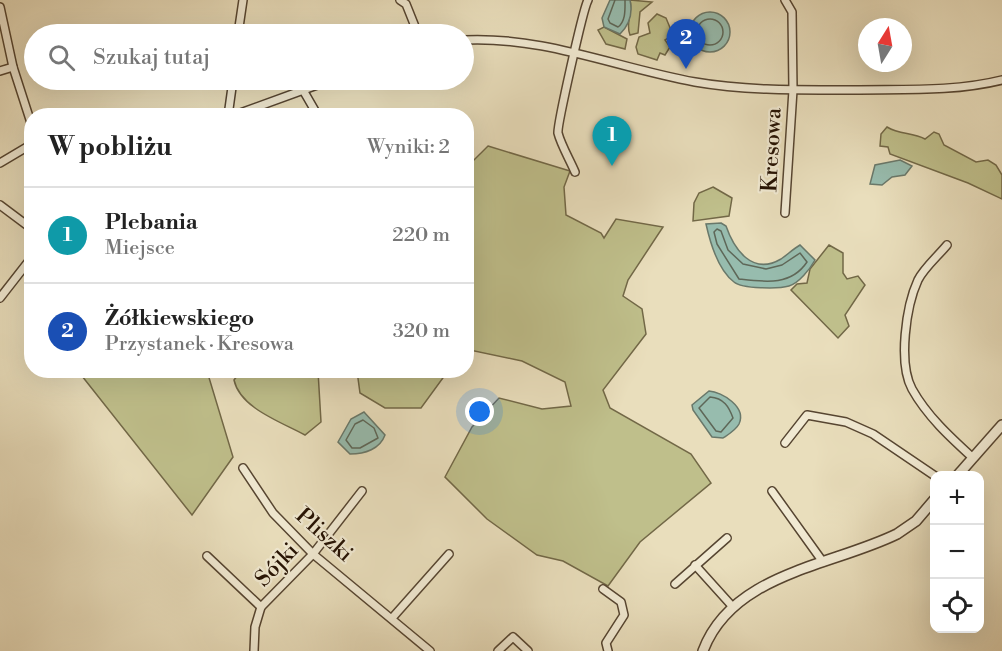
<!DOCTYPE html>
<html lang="pl">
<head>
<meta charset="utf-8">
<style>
	:root { --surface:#fff; --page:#f2f2f2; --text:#222; --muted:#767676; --line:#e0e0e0; --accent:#b45309 }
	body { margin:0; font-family:"Libre Bodoni",serif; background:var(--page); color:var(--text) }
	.controls { position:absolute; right:18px; bottom:18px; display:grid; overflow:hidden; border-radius:12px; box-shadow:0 6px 24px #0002 }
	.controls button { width:54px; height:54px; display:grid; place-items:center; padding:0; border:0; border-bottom:2px solid var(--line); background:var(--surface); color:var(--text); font:30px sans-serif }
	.compass { position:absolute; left:858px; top:18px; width:54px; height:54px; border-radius:50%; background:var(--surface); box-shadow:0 6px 24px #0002; rotate:11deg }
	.you { position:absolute; left:480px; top:412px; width:21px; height:21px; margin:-15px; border:4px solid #fff; border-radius:50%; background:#1a73e8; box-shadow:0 0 0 9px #1a73e833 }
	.badge { display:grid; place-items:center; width:39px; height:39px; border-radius:50%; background:var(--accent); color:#fff; font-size:20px; font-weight:700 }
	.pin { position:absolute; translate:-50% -50px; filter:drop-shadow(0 2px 3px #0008) }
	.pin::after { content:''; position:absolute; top:32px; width:21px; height:18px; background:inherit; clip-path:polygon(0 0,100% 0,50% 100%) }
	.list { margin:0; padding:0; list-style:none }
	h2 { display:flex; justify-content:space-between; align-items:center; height:78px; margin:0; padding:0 24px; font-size:26px }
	h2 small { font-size:20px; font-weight:400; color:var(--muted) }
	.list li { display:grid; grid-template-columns:39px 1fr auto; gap:18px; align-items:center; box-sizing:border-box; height:96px; padding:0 24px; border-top:2px solid var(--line) }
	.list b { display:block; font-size:22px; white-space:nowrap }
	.list p { margin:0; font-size:20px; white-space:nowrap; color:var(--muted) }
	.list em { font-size:20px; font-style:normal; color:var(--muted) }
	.icon { flex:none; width:33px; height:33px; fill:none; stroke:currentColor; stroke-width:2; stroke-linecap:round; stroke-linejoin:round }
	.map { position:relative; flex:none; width:1002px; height:651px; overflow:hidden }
	.search { position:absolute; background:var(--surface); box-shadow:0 6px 24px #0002; left:24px; top:24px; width:450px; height:66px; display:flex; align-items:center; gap:15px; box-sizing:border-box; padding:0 21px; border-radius:33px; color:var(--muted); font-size:22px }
	.panel { position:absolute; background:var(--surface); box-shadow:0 6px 24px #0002; left:24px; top:108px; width:450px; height:270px; border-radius:24px }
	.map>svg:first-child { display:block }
</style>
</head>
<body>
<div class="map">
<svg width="1002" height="651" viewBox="0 0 1002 651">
	<rect width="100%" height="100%" fill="#e9debc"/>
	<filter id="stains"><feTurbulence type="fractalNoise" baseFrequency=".00333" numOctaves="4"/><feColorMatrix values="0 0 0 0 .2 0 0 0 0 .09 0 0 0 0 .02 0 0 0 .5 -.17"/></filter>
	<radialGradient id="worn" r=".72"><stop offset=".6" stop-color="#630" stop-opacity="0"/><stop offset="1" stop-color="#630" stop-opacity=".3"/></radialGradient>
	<!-- green -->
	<g fill="#bfbf8b" stroke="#726847" stroke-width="1.5">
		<path d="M630,0L652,2L640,12L638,33L630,35C625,23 633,13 630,0Z"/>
		<polygon points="657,14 666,18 673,35 665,40 670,47 665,55 660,53 657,60 638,54 636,47 639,37 650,33 648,23"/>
		<polygon points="604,27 627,39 625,49 606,44 598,30"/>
		<path d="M887,127C900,135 912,132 925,139L934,132L939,134L944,145L976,162L988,160L996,165L1002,175V199L968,183L890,154L888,147L880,146L881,134Z"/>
		<polygon points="488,146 570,171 564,187 566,215 601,233 604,238 616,219 663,227 628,280 623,296 642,309 646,334 603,390 610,408 691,454 711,483 640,542 608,586 563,561 537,555 487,519 445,477 472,427 499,398 542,409 571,406 565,382 522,361 470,350 467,353 467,162 471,163"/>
		<polygon points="713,187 732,198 729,216 693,221 694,203 699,193"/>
		<polygon points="829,245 843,253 843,273 847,279 858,276 865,285 845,315 849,326 838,338 791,290 797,284 807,283 810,269"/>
		<polygon points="78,371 207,371 233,457 192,515"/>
		<path d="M241,371H318L321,422L305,435C281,422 240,408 234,380Z"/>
		<polygon points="357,371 357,370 448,371 421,408 385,408 360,393"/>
	</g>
	<!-- water -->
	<g fill="#97bcae" stroke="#69786a" stroke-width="1.5">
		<path d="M610,0H630C633,13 629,25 620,34L604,27L602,18Z"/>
		<circle cx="710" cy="32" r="20"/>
		<polygon points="900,160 912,166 905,175 892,177 882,185 870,184 875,165"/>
		<path d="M721,223L726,226C734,249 752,276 781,259C787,255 793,249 800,245L815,260C810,269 799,283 789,286C779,289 742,289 734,282C718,270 710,242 706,224Z"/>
		<path d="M709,391C722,392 747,407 739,424C736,430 729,434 723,438L712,437L693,410L692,405Z"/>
		<path d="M364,412L385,435C380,449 365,454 350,454L338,442L351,419Z"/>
	</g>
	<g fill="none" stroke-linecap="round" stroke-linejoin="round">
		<!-- shore -->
		<g stroke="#5e6758" stroke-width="1.5">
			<path d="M615,0L608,19L610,23L618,27C626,21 625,9 625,0"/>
			<circle cx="710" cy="32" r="13"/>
			<path d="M717,229L721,231L728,250L743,264L766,269L782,265L800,253L807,262C791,286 765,282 739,279L717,244L714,232Z"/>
			<path d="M710,397C724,398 729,407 733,418L721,432L716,431L699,408Z"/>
			<polygon points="363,420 374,428 378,438 360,448 352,448 346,440 355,424"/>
		</g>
		<defs>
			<g id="minor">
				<polyline points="400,0 406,4 418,34"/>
				<polyline points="0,7 13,67 32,126"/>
				<polyline points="238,34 243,0"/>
				<path d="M464,40C544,36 617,68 695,82C747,91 800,90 853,90C903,89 954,92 1002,80"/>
				<polyline points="0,71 13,67"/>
				<polyline points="303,90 318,116"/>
				<polyline points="228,116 233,80"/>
				<polyline points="232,116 331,80"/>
				<polyline points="0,163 32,144"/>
				<path d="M575,172C570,160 561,145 558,133C557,126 583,9 588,0"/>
				<polyline points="0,205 32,229"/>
				<polyline points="785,213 793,90 792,12 785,0"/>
				<path d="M947,245C938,256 924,268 918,280C906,306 898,363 912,389C927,416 950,437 973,458"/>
				<polyline points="0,298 32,257"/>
				<polyline points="785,443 807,415 846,422 873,434 935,476"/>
				<polyline points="243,468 273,513 313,554 430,651"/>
				<polyline points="772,491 823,562"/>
				<polyline points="207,556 261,607"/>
				<polyline points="695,565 732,606"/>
				<polyline points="675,584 727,538"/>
				<polyline points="603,589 621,602 624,615 606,643 608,651"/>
				<polyline points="393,617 449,554"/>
				<polyline points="254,651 255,627 261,607 313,554 362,491"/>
				<polyline points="498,651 513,637 528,651"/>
			</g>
			<g id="tertiary">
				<polyline points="957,476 1002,425"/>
				<path d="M703,651C732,573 832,566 897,534L916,521L934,500"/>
			</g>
		</defs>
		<!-- minor casing -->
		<use href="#minor" stroke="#564531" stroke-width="10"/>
		<!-- tertiary casing -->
		<use href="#tertiary" stroke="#564531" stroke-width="12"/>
		<!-- minor -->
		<use href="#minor" stroke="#f1ead3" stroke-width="7"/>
		<!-- tertiary -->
		<use href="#tertiary" stroke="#f1ead3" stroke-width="9"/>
	</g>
	<g text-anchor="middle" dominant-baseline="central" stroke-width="4.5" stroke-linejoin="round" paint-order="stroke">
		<!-- street labels -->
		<g font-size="22" fill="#251203" stroke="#f1ead3">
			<text transform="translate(772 150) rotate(-87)">Kresowa</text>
			<text transform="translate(324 535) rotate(42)">Pliszki</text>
			<text transform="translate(277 565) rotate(-46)">Sójki</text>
		</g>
	</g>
	<rect width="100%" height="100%" filter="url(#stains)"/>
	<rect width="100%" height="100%" fill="url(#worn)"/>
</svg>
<div class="controls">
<button>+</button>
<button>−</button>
<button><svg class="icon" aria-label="locate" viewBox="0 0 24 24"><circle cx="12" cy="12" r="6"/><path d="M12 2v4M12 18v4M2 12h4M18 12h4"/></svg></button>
</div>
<svg class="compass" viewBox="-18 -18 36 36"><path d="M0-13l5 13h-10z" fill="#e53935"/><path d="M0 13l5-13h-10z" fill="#767676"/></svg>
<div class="you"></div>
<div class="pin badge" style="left:612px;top:166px;background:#0f9aa8">1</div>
<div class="pin badge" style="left:686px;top:69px;background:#1a4fb4">2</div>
<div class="search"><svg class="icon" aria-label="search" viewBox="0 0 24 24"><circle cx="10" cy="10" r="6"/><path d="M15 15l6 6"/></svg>Szukaj tutaj</div>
<section class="panel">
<h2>W pobliżu<small>Wyniki: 2</small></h2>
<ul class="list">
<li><span class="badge" style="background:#0f9aa8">1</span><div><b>Plebania</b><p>Miejsce</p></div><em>220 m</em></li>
<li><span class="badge" style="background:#1a4fb4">2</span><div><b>Żółkiewskiego</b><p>Przystanek · Kresowa</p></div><em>320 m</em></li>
</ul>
</section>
</div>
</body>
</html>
